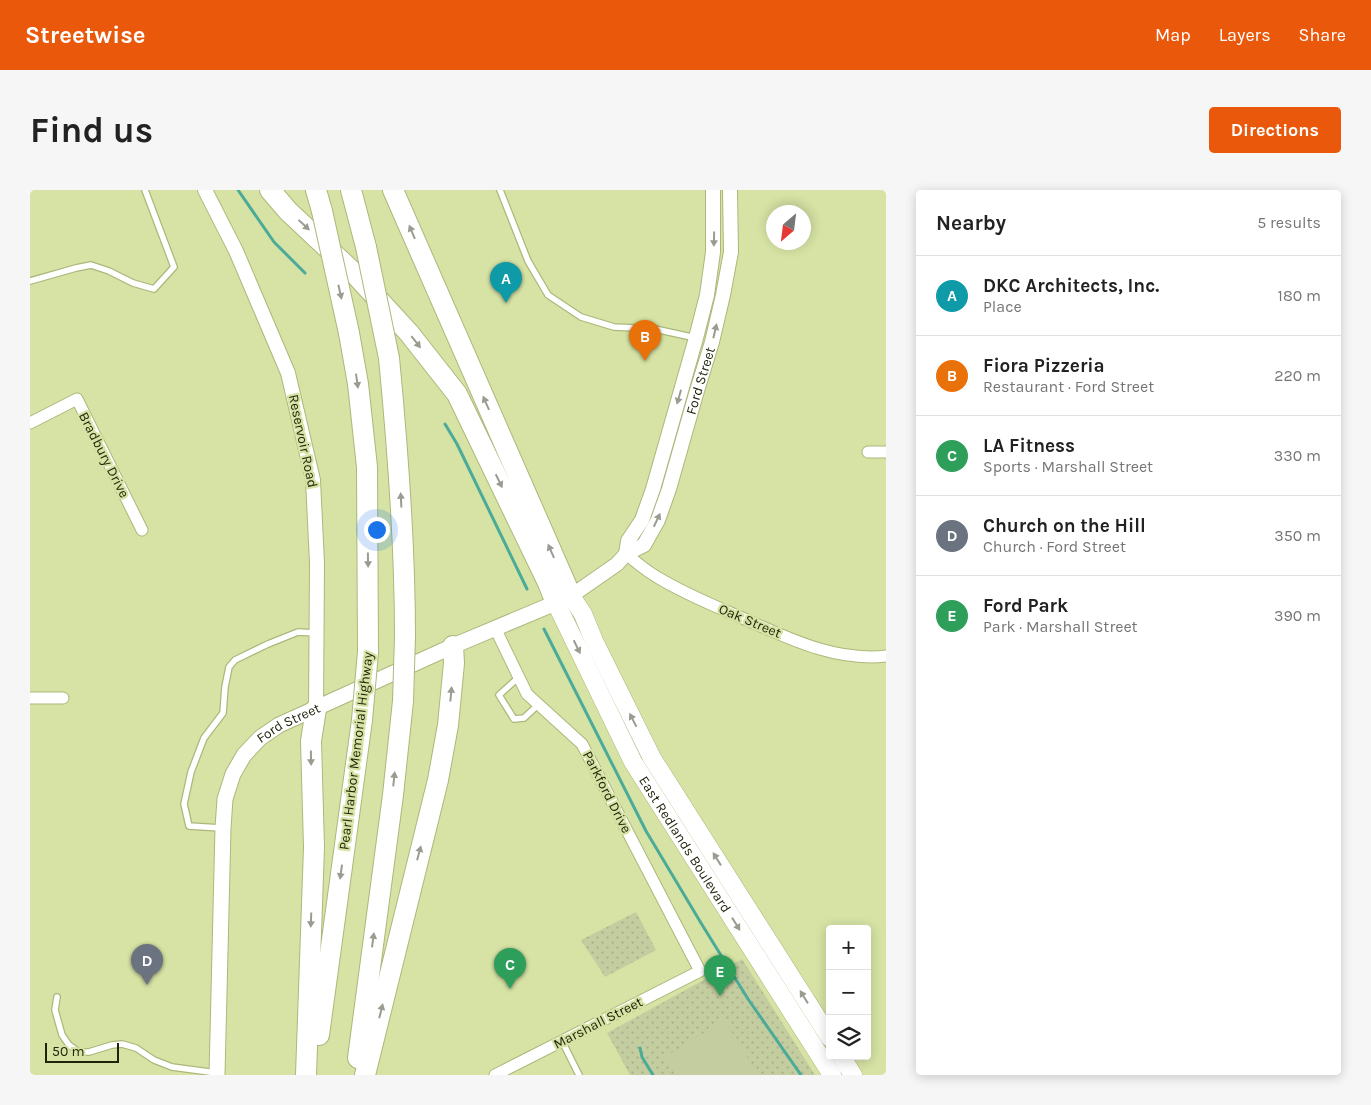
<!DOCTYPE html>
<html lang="en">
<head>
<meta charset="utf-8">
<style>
	:root { --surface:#fff; --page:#f6f6f6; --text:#222; --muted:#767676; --line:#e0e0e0; --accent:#ea580c }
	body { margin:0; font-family:Karla,sans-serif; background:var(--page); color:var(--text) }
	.controls { position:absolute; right:15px; bottom:15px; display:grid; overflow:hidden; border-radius:5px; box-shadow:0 2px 12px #0003 }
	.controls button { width:45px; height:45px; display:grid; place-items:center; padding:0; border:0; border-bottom:1px solid var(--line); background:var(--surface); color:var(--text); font:25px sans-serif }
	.compass { position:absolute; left:736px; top:15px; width:45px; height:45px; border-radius:50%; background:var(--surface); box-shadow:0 2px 12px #0003; rotate:208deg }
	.scale { position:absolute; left:15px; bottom:12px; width:74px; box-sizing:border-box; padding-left:5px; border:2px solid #1f230a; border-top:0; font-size:14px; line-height:18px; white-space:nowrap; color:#1f230a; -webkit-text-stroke:4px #d6e3a4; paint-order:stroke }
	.you { position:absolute; left:346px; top:339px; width:18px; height:18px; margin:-12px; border:4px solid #fff; border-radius:50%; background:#1a73e8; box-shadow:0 0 0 8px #1a73e833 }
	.badge { display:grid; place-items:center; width:32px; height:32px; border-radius:50%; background:var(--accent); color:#fff; font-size:16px; font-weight:700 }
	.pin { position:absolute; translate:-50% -41px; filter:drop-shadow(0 1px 2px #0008) }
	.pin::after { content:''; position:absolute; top:26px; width:18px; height:15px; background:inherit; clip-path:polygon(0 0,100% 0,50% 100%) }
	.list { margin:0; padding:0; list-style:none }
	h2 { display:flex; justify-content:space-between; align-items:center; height:65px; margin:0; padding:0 20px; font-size:21px }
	h2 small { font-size:16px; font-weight:400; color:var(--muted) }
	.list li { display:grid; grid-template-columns:32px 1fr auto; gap:15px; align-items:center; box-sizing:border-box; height:80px; padding:0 20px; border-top:1px solid var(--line) }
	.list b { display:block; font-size:19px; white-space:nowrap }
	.list p { margin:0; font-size:16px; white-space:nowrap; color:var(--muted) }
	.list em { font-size:16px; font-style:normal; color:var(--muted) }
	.icon { flex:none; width:28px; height:28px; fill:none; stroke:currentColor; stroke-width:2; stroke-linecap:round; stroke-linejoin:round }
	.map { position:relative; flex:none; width:856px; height:885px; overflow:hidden; border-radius:5px }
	header { display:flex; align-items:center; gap:30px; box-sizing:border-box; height:70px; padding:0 25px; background:var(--accent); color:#fff }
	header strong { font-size:24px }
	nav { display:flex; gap:28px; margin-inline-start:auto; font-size:18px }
	.intro { display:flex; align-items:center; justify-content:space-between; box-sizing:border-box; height:120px; padding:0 30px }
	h1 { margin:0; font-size:35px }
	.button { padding:12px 22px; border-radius:5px; background:var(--accent); color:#fff; font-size:18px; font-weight:700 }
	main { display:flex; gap:30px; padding:0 30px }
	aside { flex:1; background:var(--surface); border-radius:5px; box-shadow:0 2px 12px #0003 }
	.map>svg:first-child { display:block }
</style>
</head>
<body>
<header>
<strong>Streetwise</strong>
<nav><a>Map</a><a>Layers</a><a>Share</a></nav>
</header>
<div class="intro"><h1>Find us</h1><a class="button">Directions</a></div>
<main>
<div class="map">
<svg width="856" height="885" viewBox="0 0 856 885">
	<defs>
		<pattern id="park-dots" width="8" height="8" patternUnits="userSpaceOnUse" patternTransform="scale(1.25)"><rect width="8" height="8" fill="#c3cd9f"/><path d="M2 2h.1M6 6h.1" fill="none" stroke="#a7b088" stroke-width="1.8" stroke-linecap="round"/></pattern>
	</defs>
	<rect width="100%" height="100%" fill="#d6e3a4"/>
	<!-- park -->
	<g fill="url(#park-dots)">
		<polygon points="606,722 626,760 575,787 551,750"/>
		<polygon points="712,769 785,885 600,885 577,843"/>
	</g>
	<!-- pitch -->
	<polygon fill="#c3cd9f" points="694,830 729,885 646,885 635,867"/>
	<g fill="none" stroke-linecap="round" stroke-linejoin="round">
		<!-- stream -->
		<g stroke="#4bab98" stroke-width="3">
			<polyline points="208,0 244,52 275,83"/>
			<polyline points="415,234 427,254 497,399"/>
			<polyline points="514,439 616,641 671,733 718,809 771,885"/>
			<polyline points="610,858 612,867 623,885"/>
		</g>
		<defs>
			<g id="service">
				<polyline points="470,0 498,71 518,105 551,127 584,137 625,139 666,148"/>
				<polyline points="0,91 46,78 61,75 79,81 103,93 124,99 144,77 115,0"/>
				<polyline points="489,487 469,505 484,529 494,528 509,514"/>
				<polyline points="191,638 159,636 154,614 161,582 174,548 193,523 195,497 199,477 205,470 238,454 268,442 286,443"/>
				<polyline points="27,807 25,820 32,845 39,855 49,862 59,862 82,855 92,854 106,858 124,870 142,877 187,883"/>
				<polyline points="532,851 549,885"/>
			</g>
			<g id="minor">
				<polyline points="0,233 47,209 112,340"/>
				<polyline points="838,262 856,262"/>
				<path d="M596,364C606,372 616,381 627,387C653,403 682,415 710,427C756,447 804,472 856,466"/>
				<polyline points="465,438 497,504 552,554 670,781 465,885"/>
				<polyline points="0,508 33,508"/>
			</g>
			<g id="tertiary">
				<polyline points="175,0 206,61 258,183 283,290 287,373 286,519"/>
				<polyline points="596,364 598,351 612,330 623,299 666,148 677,105 683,62 683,0"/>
				<path id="s1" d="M541,406L587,374L596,364L614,355L628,330L639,299L666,204L682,152L693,105L701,62L700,0"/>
			</g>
			<g id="secondary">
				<path id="s2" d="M187,885L193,638L195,609L203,584L214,565L230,548L249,535L423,456L535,409"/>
			</g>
			<g id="primary">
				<polyline points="541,406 553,424 564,451 622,568 800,848"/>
				<path id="s3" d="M526,413L603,572L802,885"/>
				<polyline points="811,866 823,885"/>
			</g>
			<g id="motorway">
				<polyline points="240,0 258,21 323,82 379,143 427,204 518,393 526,413"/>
				<polyline points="286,0 292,21"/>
				<polyline points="321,0 336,57"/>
				<polyline points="363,0 541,406"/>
				<polyline points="319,143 328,194 337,277 338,462"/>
				<path d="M359,168C368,261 375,353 375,446"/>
				<polyline points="289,845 332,530"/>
				<polyline points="328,868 363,605 373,511"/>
				<polyline points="276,885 284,657 281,551 286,519"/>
				<polyline points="335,885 408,590 418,535 424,473 423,456"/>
			</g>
		</defs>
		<!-- service casing -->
		<use href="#service" stroke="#abb87b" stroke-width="8"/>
		<!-- minor casing -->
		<use href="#minor" stroke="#abb87b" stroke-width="13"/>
		<!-- tertiary casing -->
		<use href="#tertiary" stroke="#abb87b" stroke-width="16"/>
		<!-- secondary casing -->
		<use href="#secondary" stroke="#abb87b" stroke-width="17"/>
		<!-- primary casing -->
		<use href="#primary" stroke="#abb87b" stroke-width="19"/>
		<!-- motorway casing -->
		<use href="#motorway" stroke="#abb87b" stroke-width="22"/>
		<!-- service -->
		<use href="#service" stroke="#fff" stroke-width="5.5"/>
		<!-- minor -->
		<use href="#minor" stroke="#fff" stroke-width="11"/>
		<!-- tertiary -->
		<use href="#tertiary" stroke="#fff" stroke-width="14"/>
		<!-- secondary -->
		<use href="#secondary" stroke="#fff" stroke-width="15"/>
		<!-- primary -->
		<use href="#primary" stroke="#fff" stroke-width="18"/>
		<!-- motorway -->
		<use href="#motorway" stroke="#fff" stroke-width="20"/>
		<defs>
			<g id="motorway-bridge">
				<polyline points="292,21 319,143"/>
				<polyline points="336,57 359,168"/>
				<polyline points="373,511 375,446"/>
				<polyline points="332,530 338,462"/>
			</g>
		</defs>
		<!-- motorway-bridge casing -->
		<use href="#motorway-bridge" stroke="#abb87b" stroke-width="22" stroke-linecap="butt"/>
		<!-- motorway-bridge -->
		<use href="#motorway-bridge" stroke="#fff" stroke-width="20"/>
	</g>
	<!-- one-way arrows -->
	<defs><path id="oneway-solid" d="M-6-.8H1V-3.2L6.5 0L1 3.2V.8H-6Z" transform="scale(1.25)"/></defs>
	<g fill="#9a9c91">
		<use href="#oneway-solid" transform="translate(274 35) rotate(43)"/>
		<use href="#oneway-solid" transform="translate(382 42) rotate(-113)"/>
		<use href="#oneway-solid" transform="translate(684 49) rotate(91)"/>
		<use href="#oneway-solid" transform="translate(310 102) rotate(77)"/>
		<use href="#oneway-solid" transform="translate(685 141) rotate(-77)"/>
		<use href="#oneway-solid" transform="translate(386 152) rotate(52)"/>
		<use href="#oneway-solid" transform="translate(327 191) rotate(82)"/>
		<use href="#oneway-solid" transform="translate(649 207) rotate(106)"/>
		<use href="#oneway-solid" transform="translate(456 213) rotate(-114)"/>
		<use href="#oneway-solid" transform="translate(469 291) rotate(64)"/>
		<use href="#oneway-solid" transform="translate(371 310) rotate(-93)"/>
		<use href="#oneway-solid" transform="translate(627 330) rotate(-65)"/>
		<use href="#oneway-solid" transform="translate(521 361) rotate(-114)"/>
		<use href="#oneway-solid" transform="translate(338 370) rotate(89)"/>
		<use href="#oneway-solid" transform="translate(547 457) rotate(64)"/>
		<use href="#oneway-solid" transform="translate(421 504) rotate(-85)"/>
		<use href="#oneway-solid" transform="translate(603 530) rotate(-117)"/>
		<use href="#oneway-solid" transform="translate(281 568) rotate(89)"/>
		<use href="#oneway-solid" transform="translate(364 589) rotate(-84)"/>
		<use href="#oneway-solid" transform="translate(389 663) rotate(-75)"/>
		<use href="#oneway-solid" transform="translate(687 669) rotate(-122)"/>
		<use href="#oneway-solid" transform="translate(311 682) rotate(98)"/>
		<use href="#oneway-solid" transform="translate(281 730) rotate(92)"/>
		<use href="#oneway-solid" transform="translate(706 734) rotate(58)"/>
		<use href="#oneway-solid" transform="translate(343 750) rotate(-82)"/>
		<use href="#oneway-solid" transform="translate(774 807) rotate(-122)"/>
		<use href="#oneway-solid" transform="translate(351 821) rotate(-76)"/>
	</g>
	<g text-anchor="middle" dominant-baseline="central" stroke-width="4.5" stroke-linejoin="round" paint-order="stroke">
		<!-- street labels -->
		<g font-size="14" fill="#1f230a" stroke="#d6e3a4">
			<text stroke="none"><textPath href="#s1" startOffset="264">Ford Street</textPath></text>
			<text transform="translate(273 251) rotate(78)">Reservoir Road</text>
			<text transform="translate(74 265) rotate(63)">Bradbury Drive</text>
			<text transform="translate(720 431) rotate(23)">Oak Street</text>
			<text stroke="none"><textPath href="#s2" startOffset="380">Ford Street</textPath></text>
			<text transform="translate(326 561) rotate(-83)">Pearl Harbor Memorial Highway</text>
			<text transform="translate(577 602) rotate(63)">Parkford Drive</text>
			<text stroke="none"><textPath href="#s3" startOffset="274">East Redlands Boulevard</textPath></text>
			<text transform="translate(568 833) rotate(-27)">Marshall Street</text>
		</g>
	</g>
</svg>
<div class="controls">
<button>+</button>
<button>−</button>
<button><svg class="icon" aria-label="layers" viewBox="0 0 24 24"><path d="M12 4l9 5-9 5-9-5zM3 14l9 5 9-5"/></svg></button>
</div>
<svg class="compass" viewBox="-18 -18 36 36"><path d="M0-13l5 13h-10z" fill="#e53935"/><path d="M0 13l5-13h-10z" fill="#767676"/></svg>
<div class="scale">50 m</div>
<div class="you"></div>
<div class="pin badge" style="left:476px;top:113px;background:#0f9aa8">A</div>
<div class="pin badge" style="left:615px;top:171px;background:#e8710a">B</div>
<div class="pin badge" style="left:480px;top:799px;background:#2e9e5b">C</div>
<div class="pin badge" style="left:117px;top:795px;background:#6b7280">D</div>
<div class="pin badge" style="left:690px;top:806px;background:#2e9e5b">E</div>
</div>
<aside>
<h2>Nearby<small>5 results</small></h2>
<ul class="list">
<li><span class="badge" style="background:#0f9aa8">A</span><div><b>DKC Architects, Inc.</b><p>Place</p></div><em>180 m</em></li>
<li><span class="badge" style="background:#e8710a">B</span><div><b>Fiora Pizzeria</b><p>Restaurant · Ford Street</p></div><em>220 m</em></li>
<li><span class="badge" style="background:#2e9e5b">C</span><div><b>LA Fitness</b><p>Sports · Marshall Street</p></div><em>330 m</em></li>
<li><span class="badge" style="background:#6b7280">D</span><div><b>Church on the Hill</b><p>Church · Ford Street</p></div><em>350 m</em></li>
<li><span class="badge" style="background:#2e9e5b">E</span><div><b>Ford Park</b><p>Park · Marshall Street</p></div><em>390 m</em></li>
</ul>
</aside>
</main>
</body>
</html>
